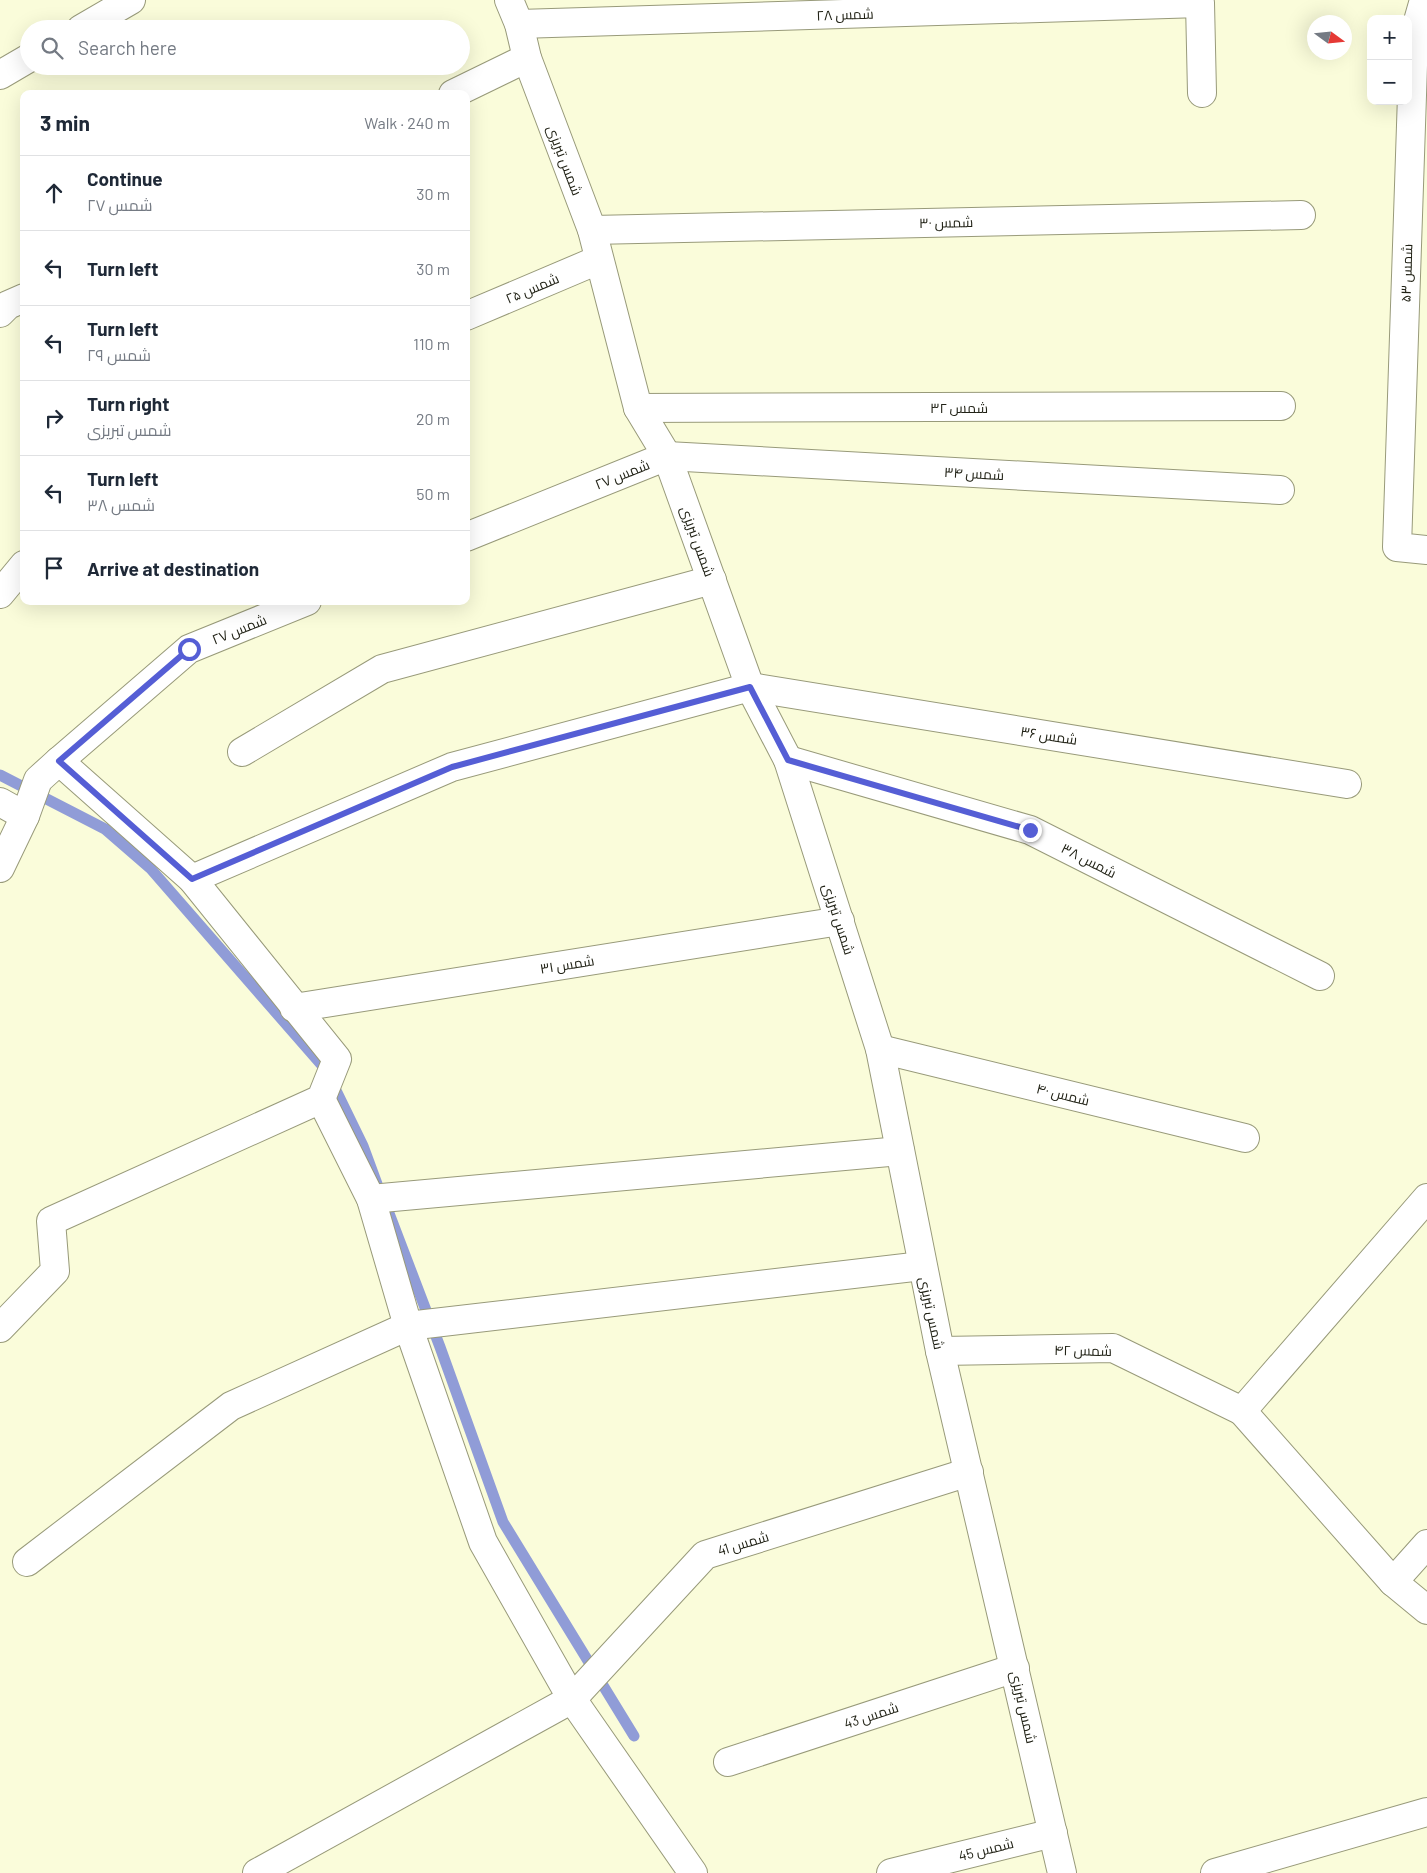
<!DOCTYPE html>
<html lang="en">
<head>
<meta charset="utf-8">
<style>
	:root { --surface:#fff; --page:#f6f6f7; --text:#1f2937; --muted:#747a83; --line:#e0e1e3 }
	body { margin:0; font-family:Barlow,Cairo,sans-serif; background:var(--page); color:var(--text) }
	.controls { position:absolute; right:15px; top:15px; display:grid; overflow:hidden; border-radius:10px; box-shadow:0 5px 20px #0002 }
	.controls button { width:45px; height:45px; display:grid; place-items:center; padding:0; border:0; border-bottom:1px solid var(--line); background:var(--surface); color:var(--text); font:25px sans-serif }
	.compass { position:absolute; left:1307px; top:15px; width:45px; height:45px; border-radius:50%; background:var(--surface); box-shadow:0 5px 20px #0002; rotate:105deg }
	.stop { position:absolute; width:15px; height:15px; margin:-11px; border:4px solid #555ed5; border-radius:50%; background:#fff }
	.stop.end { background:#555ed5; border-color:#fff; box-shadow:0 1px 5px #0008 }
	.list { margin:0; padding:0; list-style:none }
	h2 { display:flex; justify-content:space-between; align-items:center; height:65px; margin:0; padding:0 20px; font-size:21px }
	h2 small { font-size:16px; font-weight:400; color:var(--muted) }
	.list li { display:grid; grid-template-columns:32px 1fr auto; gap:15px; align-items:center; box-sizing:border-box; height:75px; padding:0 20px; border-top:1px solid var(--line) }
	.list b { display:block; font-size:19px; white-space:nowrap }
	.list p { margin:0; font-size:16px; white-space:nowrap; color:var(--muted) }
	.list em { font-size:16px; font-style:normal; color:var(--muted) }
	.icon { flex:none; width:28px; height:28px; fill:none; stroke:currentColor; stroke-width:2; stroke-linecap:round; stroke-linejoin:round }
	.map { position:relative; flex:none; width:1427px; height:1873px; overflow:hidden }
	.search { position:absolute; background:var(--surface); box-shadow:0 5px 20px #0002; left:20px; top:20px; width:450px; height:55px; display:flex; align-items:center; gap:12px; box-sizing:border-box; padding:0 18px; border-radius:28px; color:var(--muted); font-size:19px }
	.panel { position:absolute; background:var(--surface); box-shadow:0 5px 20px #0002; left:20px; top:90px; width:450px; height:515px; border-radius:10px }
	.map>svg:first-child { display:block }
</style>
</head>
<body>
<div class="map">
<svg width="1427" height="1873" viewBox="0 0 1427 1873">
	<rect width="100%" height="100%" fill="#fafcda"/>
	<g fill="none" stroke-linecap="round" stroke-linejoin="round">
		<!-- stream -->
		<g stroke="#909cd7" stroke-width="11">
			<polyline points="0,775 105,829 150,868 326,1070 363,1146 377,1184"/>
			<polyline points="387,1208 440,1347 503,1522 634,1736"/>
		</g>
		<defs>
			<g id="minor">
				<polyline points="509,0 519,24 527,58 592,230 638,408 667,456 750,687 788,760 880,1049 940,1351 1062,1873"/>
				<polyline points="1424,0 1414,35 1397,547 1427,550"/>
				<polyline points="519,24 1200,3 1202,93"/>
				<polyline points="81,29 131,0"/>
				<polyline points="0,75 29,58"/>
				<polyline points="453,94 527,58"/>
				<polyline points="592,230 1301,215"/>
				<polyline points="0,313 8,305 24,298"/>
				<polyline points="466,316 598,260"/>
				<polyline points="638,408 1281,406"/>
				<polyline points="466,537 667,456 1280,490"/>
				<polyline points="0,594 24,565"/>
				<polyline points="242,752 382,669 712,580"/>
				<polyline points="788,760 1030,830 1320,976"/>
				<polyline points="0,802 25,816"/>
				<polyline points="0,868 25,816 38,780 59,761 189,649 307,601"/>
				<polyline points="192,879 452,767 750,687 1347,784"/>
				<polyline points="294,1008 840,921"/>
				<polyline points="880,1049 1245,1138"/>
				<polyline points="321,1099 371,1199 408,1326 483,1542 572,1699 693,1873"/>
				<polyline points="1427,1198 1242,1411 1393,1582 1427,1610"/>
				<polyline points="371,1199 900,1151"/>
				<polyline points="0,1328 55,1271 51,1221 321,1099 337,1059 192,879 59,761"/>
				<polyline points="940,1351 1113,1348 1242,1411"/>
				<polyline points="27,1562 231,1406 408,1326 922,1266"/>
				<polyline points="1393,1582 1427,1544"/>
				<polyline points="728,1762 1015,1668"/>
				<polyline points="257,1873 572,1699 705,1555 969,1472"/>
				<polyline points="891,1873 1053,1833"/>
				<polyline points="1215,1873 1427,1812"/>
			</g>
		</defs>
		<!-- minor casing -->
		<use href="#minor" stroke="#989a7a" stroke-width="30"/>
		<!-- minor -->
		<use href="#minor" stroke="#fff" stroke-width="28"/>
	</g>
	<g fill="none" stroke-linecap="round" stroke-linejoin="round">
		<!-- route -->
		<polyline stroke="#555ed5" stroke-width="6" points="189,649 59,761 192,879 452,767 750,687 788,760 1030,830"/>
	</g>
	<g text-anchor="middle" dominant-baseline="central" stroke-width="4" stroke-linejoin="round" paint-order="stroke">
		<!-- street labels -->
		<g font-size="14" fill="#212216" stroke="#fff">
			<text transform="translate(845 14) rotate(-2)">شمس ۲۸</text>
			<text transform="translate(565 160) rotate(69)">شمس تبریزی</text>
			<text transform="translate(946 222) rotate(-1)">شمس ۳۰</text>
			<text transform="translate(1406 273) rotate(-88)">شمس ۵۳</text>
			<text transform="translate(532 288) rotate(-23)">شمس ۲۵</text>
			<text x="959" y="407">شمس ۳۲</text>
			<text transform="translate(974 473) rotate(3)">شمس ۳۴</text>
			<text transform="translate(622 474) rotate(-22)">شمس ۲۷</text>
			<text transform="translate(698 541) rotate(70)">شمس تبریزی</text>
			<text transform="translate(239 629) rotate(-22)">شمس ۲۷</text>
			<text transform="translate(1049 735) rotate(9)">شمس ۳۶</text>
			<text transform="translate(1089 860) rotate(27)">شمس ۳۸</text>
			<text transform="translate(839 919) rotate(72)">شمس تبریزی</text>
			<text transform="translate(567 964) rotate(-9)">شمس ۳۱</text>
			<text transform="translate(1063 1094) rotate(14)">شمس ۴۰</text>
			<text transform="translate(932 1313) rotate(78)">شمس تبریزی</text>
			<text transform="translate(1083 1350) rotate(1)">شمس ۴۲</text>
			<text transform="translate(743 1543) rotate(-17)">شمس 41</text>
			<text transform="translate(1024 1707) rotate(77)">شمس تبریزی</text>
			<text transform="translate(871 1715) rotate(-18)">شمس 43</text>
			<text transform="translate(986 1849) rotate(-14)">شمس 45</text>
		</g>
	</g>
</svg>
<div class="controls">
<button>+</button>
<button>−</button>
</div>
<svg class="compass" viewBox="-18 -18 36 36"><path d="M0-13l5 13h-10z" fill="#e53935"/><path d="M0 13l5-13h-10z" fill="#747a83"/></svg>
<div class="stop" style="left:189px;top:649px"></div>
<div class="stop end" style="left:1030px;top:830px"></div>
<div class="search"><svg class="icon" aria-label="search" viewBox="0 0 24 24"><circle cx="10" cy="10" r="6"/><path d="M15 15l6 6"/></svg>Search here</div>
<section class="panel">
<h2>3 min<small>Walk · 240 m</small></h2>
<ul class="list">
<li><svg class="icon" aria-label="ahead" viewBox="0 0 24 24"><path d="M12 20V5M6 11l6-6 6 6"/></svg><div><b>Continue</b><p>شمس ۲۷</p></div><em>30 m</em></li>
<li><svg class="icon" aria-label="left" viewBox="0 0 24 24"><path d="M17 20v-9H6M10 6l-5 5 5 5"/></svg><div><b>Turn left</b></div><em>30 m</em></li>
<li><svg class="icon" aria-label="left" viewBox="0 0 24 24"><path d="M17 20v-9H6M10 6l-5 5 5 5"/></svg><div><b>Turn left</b><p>شمس ۲۹</p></div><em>110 m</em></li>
<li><svg class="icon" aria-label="right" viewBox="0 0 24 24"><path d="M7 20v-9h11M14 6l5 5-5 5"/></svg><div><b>Turn right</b><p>شمس تبریزی</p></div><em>20 m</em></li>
<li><svg class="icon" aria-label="left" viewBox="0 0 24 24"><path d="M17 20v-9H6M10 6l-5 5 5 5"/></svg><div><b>Turn left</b><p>شمس ۳۸</p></div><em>50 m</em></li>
<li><svg class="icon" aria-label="arrive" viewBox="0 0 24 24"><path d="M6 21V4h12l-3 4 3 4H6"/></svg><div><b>Arrive at destination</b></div></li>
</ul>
</section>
</div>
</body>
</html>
